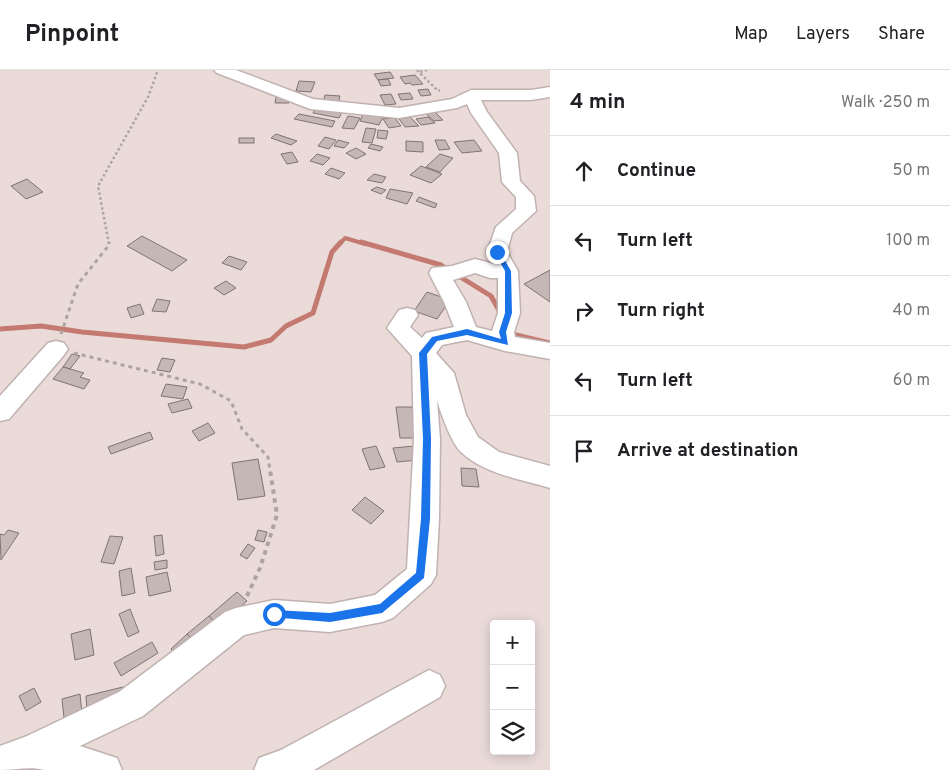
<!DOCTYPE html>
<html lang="en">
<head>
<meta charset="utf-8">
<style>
	:root { --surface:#fff; --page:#f6f6f6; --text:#202124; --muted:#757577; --line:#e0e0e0 }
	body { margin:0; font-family:Overpass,sans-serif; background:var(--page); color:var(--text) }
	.controls { position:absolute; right:15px; bottom:15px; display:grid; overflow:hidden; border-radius:5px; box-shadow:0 2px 12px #0003 }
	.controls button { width:45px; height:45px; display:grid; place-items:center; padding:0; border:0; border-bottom:1px solid var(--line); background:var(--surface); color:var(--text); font:25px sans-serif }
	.stop { position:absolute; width:15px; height:15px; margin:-11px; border:4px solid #1a73e8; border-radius:50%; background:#fff }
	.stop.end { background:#1a73e8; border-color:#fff; box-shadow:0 1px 5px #0008 }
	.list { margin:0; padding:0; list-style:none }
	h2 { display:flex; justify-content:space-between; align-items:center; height:65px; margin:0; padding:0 20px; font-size:21px }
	h2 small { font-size:16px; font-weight:400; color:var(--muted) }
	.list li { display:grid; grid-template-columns:32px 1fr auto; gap:15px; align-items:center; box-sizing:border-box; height:70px; padding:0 20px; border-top:1px solid var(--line) }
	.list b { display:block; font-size:19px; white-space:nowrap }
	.list em { font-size:16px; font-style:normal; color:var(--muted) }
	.icon { flex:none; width:28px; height:28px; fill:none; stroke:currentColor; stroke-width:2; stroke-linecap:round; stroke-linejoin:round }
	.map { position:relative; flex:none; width:550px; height:700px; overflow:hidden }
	header { display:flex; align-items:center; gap:30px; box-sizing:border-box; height:70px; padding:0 25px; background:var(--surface); border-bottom:1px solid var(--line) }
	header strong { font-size:24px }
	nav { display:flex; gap:28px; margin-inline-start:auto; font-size:18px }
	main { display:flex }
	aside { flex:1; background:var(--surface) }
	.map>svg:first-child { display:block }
</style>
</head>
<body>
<header>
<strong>Pinpoint</strong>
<nav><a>Map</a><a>Layers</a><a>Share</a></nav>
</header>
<main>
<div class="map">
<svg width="550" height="700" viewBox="0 0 550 700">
	<rect width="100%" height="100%" fill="#eadbd9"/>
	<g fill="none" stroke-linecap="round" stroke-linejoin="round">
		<!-- stream-far1 -->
		<polyline stroke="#c47a71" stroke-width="4" points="340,174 345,168 365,174"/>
		<!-- stream -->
		<g stroke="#c47a71" stroke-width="5">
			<polyline points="361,172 441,195 491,226 501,244"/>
			<polyline points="0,259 41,256 82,262 244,277 271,270 286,256 313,243 332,182 341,172"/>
			<polyline points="510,261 512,264 550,273"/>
		</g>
	</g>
	<!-- building -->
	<g fill="#c5b7b5" stroke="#807371">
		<polygon points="390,2 394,8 378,10 374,4"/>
		<polygon points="415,5 423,14 412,15 410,13 405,14 400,7"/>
		<polygon points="388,9 391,15 381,16 378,10"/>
		<polygon points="299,11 315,12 311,22 296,21"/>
		<polygon points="428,19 431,25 421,26 418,20"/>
		<polygon points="410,23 413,29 401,30 398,24"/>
		<polygon points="391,24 396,34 385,35 380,25"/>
		<polygon points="325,25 340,26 338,34 323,32"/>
		<polygon points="276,27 290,27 289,33 275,33"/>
		<polygon points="316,37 342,42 339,48 313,43"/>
		<polygon points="435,42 443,50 434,51 426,44"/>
		<polygon points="299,44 335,51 332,57 294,49"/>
		<polygon points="363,44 383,47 379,55 360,51"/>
		<polygon points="348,46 360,48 354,59 342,58"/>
		<polygon points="394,47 401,56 389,58 383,49"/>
		<polygon points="410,47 419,56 405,57 399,49"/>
		<polygon points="428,47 435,53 421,55 416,49"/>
		<polygon points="366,58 376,59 372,73 362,72"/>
		<polygon points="378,60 388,61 386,69 377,68"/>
		<polygon points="276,64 297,71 291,75 271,68"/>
		<polygon points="325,67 336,70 329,79 318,76"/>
		<rect x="239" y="68" width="15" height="5"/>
		<polygon points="338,70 349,73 344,78 334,76"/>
		<polygon points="435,70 445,70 450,79 439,80"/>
		<polygon points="474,70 482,81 462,83 454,72"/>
		<polygon points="406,71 423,72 423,82 406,81"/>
		<polygon points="371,74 383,77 380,81 368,78"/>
		<polygon points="356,78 366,84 356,89 346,83"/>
		<polygon points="292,82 298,92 287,94 281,84"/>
		<polygon points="317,84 330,88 323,95 310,91"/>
		<polygon points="440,84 453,88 440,102 426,97"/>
		<polygon points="421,96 442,104 431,113 410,105"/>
		<polygon points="331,98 345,103 339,109 325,104"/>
		<polygon points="374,104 386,107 382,113 367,110"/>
		<polygon points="27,109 43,122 26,129 11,116"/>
		<polygon points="377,117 386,120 381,124 371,120"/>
		<polygon points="390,119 413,123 407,134 386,128"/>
		<polygon points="419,127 437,134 435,138 416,131"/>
		<polygon points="142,166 187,190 172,201 127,176"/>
		<polygon points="229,186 247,192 241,200 222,193"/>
		<polygon points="550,200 550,232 524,214"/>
		<polygon points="226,211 236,218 224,225 214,218"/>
		<polygon points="427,222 450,230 437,249 414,241"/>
		<polygon points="157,229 170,231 166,242 152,241"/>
		<polygon points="140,234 144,244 131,248 127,238"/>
		<polygon points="72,284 80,286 70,299 63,297"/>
		<polygon points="162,288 175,290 170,302 157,300"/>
		<polygon points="63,297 84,303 80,307 90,310 84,319 53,309"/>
		<polygon points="166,314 187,317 183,329 161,326"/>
		<polygon points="188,329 192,338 172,343 168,334"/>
		<polygon points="396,337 412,337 416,368 400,368"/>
		<polygon points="208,353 215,363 199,371 192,361"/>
		<polygon points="150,362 153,369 111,384 108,377"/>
		<polygon points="376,376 385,397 370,400 362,379"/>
		<polygon points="414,376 418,390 397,392 393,378"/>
		<polygon points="258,389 265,426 238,430 232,393"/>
		<polygon points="461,398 476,399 479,417 462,416"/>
		<polygon points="365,427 384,441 371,454 352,440"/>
		<polygon points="8,460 19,463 1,490 0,464 4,465"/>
		<polygon points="258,460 267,462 264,472 255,470"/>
		<polygon points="162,465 164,484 156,486 154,466"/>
		<polygon points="110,466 123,467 114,494 101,492"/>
		<polygon points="248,474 255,478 247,489 240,485"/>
		<polygon points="167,490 167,498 155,500 154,492"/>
		<polygon points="131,498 135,523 122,526 119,501"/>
		<polygon points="167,502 171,521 149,526 146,507"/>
		<polygon points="237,522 247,531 218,556 209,546"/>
		<polygon points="130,539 139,562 128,567 119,544"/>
		<polygon points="209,546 218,556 197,574 187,564"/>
		<polygon points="90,559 94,585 75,590 71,564"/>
		<polygon points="187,564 197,574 180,589 171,579"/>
		<polygon points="152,572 158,583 121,606 114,593"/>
		<polygon points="123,617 124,631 87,641 86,626"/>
		<polygon points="34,618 41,632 26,641 19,626"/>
		<polygon points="80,624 82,643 64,648 62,629"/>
	</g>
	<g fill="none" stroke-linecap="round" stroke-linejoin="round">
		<defs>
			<g id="minor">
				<path d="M214,0H236L313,29L399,38L452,29L471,20H531L550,17V27L531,30H481L487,42L517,83L520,111L534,126L536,141L512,163L507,182L518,201L520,243L514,262L515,267L550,273V289L505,281L467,270L442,275L436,283L454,303L466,345L478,367L499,382L550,396V418C520,409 484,404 461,382C451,372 441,344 437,330L440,369L439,449L436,505L431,514L393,548L382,552L330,562L274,558L244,565L143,646L80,676L117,688L122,700H44C32,696 14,700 0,700V676L27,666L119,622L225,542L236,538L274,530L330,534L375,525L407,499L414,369L412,286L387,258L399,240L407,238L415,240L418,245L410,257L422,268L426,263L454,257L444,232L429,203L432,198L452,196L475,189L494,194L487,182L496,157L516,139V127L502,112L499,83L471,43L467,34L457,38L399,48L310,39L217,3ZM475,203L490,208H498V243L492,261L476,257L466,232L453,210Z"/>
				<polygon points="56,271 64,273 68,279 64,285 9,349 0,351 0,326 48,273"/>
				<polygon points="429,600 440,605 445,616 440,627 314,700 254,700 259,688 281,680"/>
			</g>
		</defs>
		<!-- minor casing -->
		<use href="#minor" stroke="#c0b2b0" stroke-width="3"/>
		<!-- path-far2 -->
		<g stroke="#afa3a1" stroke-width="2.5" stroke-dasharray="2.5 2.5" stroke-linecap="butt">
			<polyline points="417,0 438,21 440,20"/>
			<polyline points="420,2 427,0"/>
			<polyline points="109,174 98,116 148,27 158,0"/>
		</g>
		<!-- path-far1 -->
		<g stroke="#afa3a1" stroke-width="3" stroke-dasharray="4 4" stroke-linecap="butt">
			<polyline points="61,264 78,214 109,175 109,172"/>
			<polyline points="74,283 200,314 231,331 242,359 268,387 270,401"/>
		</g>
		<!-- path -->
		<polyline stroke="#afa3a1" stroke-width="4" stroke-dasharray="4.5 4.5" stroke-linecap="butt" points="247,526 260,498 277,445 270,400"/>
		<!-- minor -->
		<use href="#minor" fill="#fff" fill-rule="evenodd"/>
	</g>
	<!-- route -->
	<polygon fill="#1a73e8" points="497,180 499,180 511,201 512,243 506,262 508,275 467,265 437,271 427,284 431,369 430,449 424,508 382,543 330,552 270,547 270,541 274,540 330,543 380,534 416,503 421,449 423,369 419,283 432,267 467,259 501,269 499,262 505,243 505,201 494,182"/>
</svg>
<div class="controls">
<button>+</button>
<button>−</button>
<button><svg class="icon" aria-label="layers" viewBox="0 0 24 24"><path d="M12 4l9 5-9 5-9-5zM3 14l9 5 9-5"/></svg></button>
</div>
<div class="stop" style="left:274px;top:544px"></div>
<div class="stop end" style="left:497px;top:182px"></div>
</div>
<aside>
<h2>4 min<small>Walk · 250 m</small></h2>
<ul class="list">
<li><svg class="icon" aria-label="ahead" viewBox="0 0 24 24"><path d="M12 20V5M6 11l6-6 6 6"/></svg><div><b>Continue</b></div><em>50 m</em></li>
<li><svg class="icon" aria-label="left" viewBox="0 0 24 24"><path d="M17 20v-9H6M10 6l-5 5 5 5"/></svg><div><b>Turn left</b></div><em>100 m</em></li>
<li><svg class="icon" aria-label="right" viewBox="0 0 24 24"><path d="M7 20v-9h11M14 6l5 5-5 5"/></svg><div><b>Turn right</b></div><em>40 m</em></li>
<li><svg class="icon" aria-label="left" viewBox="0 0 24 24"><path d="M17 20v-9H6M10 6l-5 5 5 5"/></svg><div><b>Turn left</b></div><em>60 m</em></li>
<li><svg class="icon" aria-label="arrive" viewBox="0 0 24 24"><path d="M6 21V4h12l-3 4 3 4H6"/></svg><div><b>Arrive at destination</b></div></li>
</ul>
</aside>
</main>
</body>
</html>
